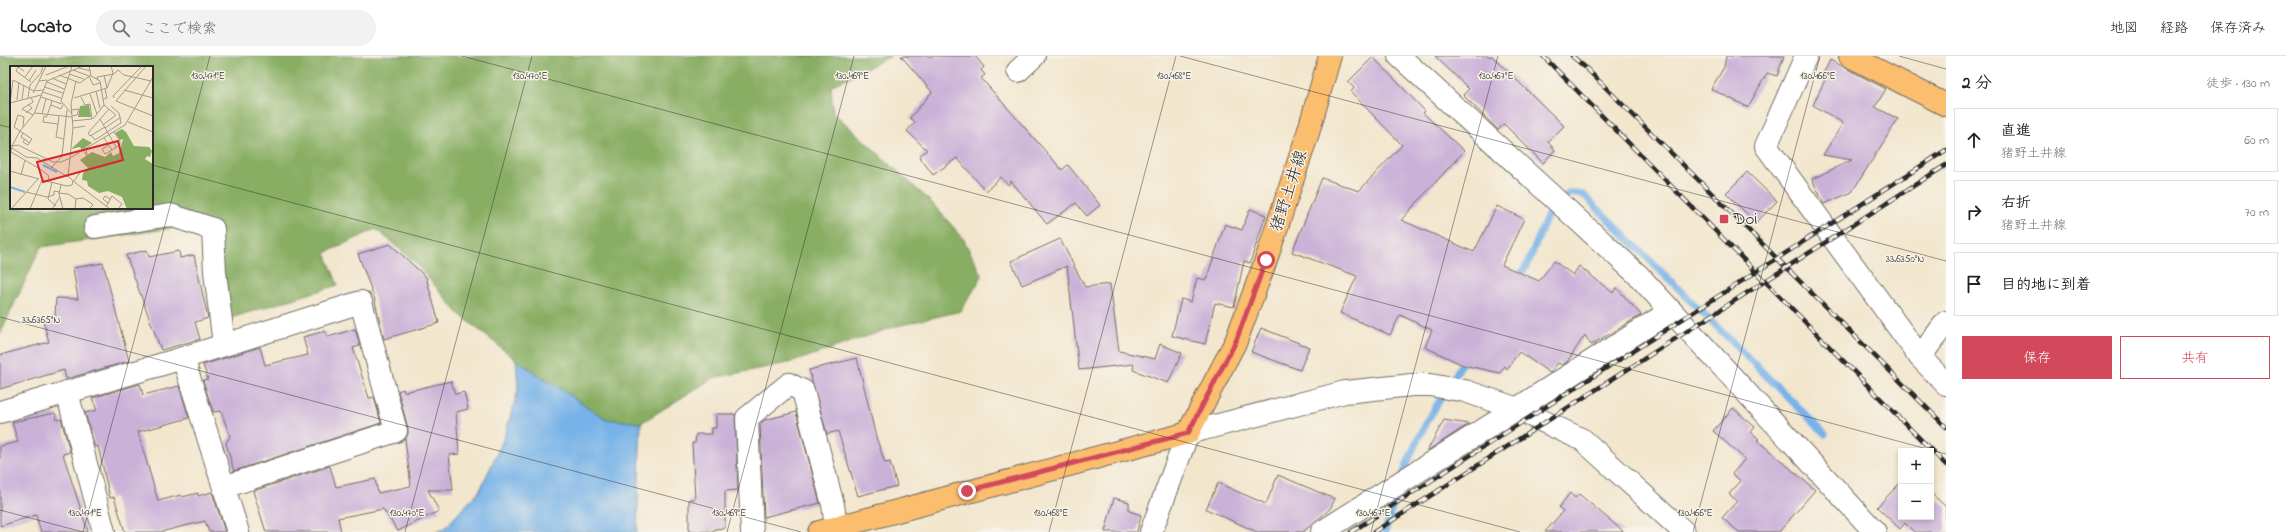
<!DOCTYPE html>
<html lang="ja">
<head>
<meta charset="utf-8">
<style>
	:root { --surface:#fff; --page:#f2f2f2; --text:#202124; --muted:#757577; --line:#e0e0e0; --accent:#d1495b }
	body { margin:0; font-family:"Indie Flower","Klee One",sans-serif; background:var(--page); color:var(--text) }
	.controls { position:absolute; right:12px; bottom:12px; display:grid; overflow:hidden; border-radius:0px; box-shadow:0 2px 6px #0003 }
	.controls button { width:36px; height:36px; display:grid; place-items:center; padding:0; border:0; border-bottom:1px solid var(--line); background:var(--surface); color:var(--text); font:20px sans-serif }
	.stop { position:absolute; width:12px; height:12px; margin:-9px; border:3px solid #d1495b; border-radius:50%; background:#fff }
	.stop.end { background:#d1495b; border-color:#fff; box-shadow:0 1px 4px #0008 }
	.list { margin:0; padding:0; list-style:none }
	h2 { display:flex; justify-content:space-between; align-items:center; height:52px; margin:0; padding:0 16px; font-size:17px }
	h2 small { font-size:13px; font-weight:400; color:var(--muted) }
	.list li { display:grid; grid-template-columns:26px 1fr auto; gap:12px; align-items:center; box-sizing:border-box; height:64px; margin:0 8px 8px; padding:0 8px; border:1px solid var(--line); border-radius:0px }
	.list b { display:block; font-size:15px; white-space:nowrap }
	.list p { margin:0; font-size:13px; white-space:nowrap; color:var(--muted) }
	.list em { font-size:13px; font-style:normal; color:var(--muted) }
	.actions { display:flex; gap:8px; padding:12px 16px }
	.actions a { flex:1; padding:9px 0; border:1px solid var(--accent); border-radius:0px; text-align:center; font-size:14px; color:var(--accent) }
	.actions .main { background:var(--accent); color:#fff }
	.icon { flex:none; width:22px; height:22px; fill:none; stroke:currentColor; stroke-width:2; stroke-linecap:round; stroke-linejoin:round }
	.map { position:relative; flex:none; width:1946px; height:476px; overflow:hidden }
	header { display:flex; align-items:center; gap:24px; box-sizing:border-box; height:56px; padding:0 20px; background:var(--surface); border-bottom:1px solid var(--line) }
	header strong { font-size:19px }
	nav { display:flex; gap:22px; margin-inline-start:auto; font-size:14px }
	.search { width:280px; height:36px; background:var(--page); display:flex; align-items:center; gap:10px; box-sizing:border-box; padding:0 14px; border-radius:22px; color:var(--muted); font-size:15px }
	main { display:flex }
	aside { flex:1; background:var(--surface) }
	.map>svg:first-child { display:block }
</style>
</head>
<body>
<header>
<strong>Locato</strong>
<div class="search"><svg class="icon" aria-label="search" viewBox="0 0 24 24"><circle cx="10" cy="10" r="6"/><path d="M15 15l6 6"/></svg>ここで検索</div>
<nav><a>地図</a><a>経路</a><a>保存済み</a></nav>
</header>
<main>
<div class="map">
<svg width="1946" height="476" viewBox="0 0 1946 476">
	<rect width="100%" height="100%" fill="#f7f3e8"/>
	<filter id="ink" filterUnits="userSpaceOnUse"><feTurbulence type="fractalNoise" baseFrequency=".025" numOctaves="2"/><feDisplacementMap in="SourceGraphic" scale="8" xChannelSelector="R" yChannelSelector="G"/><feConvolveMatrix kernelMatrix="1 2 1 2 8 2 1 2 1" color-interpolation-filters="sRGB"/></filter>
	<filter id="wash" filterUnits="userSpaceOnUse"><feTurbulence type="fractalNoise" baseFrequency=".012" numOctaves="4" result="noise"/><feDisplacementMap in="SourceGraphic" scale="16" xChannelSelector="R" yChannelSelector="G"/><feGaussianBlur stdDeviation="0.9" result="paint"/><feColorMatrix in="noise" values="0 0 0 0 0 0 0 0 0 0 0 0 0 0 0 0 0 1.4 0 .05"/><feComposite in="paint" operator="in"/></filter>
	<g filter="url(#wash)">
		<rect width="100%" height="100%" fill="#f2e6cd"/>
		<!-- forest -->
		<path fill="#88ae64" stroke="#5a6c48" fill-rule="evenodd" d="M0,0H891L831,30L833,56L930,145L963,182L982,220L961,255L897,270L793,306L713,322L641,367L606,363L516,304L457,256L414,205L376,173L325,197L338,229L221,265L199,168L41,191L0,278ZM11,11H152V152H11Z"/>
		<!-- water -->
		<polygon fill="#77b2e8" stroke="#516e8a" points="516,304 606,363 641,367 637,476 436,476 445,472 480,434 504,382 518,334"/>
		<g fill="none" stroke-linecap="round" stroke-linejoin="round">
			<!-- stream -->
			<g stroke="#77b2e8" stroke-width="7">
				<polyline points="1517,224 1528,207 1549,156 1569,137 1584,139 1825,378"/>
				<path d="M1403,419C1417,377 1444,338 1466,301"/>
				<polyline points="1385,476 1398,434"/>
			</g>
		</g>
		<g id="blocks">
			<!-- building -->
			<g fill="#cab1d8">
				<polygon points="901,0 975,0 984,11 981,14 985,19 981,22 1062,114 1068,109 1100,149 1087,160 1076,147 1047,168 1011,125 1008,129 1001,121 986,135 957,102 933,119 919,100 927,94 907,75 915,66 910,62 932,36"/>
				<polygon points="1435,0 1492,0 1564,70 1548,86 1555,94 1543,107 1504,68 1498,74 1463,39 1469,33"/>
				<polygon points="1726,0 1784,0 1777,20 1767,17 1748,51 1711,33 1724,11"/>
				<polygon points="1373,1 1425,55 1423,57 1464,95 1401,164 1474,196 1497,150 1524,163 1502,209 1539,225 1554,205 1573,219 1579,210 1613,237 1616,231 1641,259 1591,289 1585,279 1567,306 1562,309 1558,307 1550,317 1519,296 1507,313 1504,310 1500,317 1463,309 1425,291 1432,274 1400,259 1390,279 1340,257 1357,220 1292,196 1322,122 1359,135 1402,89 1351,36 1354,32 1348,26"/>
				<polygon points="1830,4 1886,33 1875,51 1898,63 1852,136 1824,148 1812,123 1852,104 1823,99 1843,67 1813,49 1825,24 1821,22"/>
				<polygon points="1747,116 1777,145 1756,167 1726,137"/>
				<polygon points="1250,153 1266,159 1250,207 1244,205 1234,251 1215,247 1205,288 1172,280 1181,243 1191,246 1197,222 1206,224 1225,168 1242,174"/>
				<polygon points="1060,183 1085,231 1110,228 1119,295 1155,303 1160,288 1182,297 1168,327 1133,314 1134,308 1079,314 1067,210 1022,229 1011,205"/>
				<polygon points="390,188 426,221 439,267 384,283 374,241 358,198"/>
				<polygon points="147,194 149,201 179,195 180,202 194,199 208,262 195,266 200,283 161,294 126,199"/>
				<polygon points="103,207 129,305 66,323 64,314 0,333 0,299 49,286 43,264 55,261 56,242 78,243 73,212"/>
				<polygon points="1261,272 1309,291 1300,314 1251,296"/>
				<polygon points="355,273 360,290 353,292 369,342 374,341 381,367 234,415 226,387 230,380 221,355 213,356 203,324 208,323 203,309 260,291 265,309 308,299 303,281 325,275 328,281"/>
				<polygon points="857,302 876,381 885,407 890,406 897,430 858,440 838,375 827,378 809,314"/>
				<polygon points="451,325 455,338 464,336 468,353 456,356 459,398 449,399 453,434 428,434 439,455 398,475 383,453 338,462 341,476 266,476 253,435 330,410 336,431 375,423 378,437 411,430 405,384 408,378 408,372 398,335 403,333 404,336"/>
				<polygon points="140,328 143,339 179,330 189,362 138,376 158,445 181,439 182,441 198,437 198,440 212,436 225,476 209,476 205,465 160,476 125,476 114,441 110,442 98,390 95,391 85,357 97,354 92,342"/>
				<polygon points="1733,352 1755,371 1751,376 1759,383 1757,384 1815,434 1779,476 1739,476 1722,462 1737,445 1729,438 1741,425 1732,418 1745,403 1713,375"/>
				<polygon points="796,356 820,447 764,461 760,368 765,364"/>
				<polygon points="55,357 57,364 61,363 70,396 63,398 88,476 41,476 36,459 0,470 0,390 18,386 12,366"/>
				<polygon points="716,358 735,358 738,434 725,435 725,472 714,473 714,475 689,476 689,443 695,443 692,387 695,387 696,378 712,378 712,372 716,372"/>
				<polygon points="1444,364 1469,368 1427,395"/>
				<polygon points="1278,419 1335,443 1330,453 1303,476 1257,476 1206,453 1218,427 1266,448"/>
				<polygon points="1901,426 1901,461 1931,461 1931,437 1946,451 1946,476 1914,476 1905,467 1900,473 1877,451"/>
				<polygon points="1570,437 1575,442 1579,438 1624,476 1545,476 1563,455 1559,451"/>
				<polygon points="1114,442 1129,446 1129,455 1141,459 1137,476 1105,476"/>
			</g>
		</g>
	</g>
	<g filter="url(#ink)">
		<use href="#blocks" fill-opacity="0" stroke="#716c64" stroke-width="1"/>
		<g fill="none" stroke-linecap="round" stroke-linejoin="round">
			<defs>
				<g id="minor">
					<polyline points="1399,0 1638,219 1875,476"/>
					<polyline points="1806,0 1766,90 1920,301 1946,328"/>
					<polyline points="1018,15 1034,0"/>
					<polyline points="95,171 170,159 213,173 215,216 224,289"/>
					<polyline points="1920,301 1946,266"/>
					<polyline points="183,302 361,246 396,375 224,431"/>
					<polyline points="67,336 104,476"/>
					<polyline points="0,356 183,302 238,476"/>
					<polyline points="752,476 747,362 789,328 803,335 833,449 836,471"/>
					<polyline points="1151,476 1188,377 1345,336 1412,329 1430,329 1465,335 1515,352 1583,384 1684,476"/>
					<polyline points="1322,476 1671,255"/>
				</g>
				<g id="major">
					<polyline points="1850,0 1946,49"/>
					<polyline points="819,476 1188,377 1236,285 1266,204 1308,77 1330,0"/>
				</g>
			</defs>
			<!-- minor casing -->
			<use href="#minor" stroke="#716c64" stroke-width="24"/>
			<!-- major casing -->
			<use href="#major" stroke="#716c64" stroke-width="24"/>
			<!-- minor -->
			<use href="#minor" stroke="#fff" stroke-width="22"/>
			<!-- major -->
			<use href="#major" stroke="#fbbd6e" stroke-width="22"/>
			<defs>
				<g id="rail">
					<polyline points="1543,0 1946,409"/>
					<polyline points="1572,0 1586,12 1946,371"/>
					<polyline points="1351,476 1946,94"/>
					<polyline points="1374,476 1946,109"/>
				</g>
			</defs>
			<!-- rail casing -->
			<use href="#rail" stroke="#2b2b2b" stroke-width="4.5"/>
			<!-- rail -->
			<use href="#rail" stroke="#f7f3e8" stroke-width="3" stroke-dasharray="9" stroke-linecap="butt"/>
		</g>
	</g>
	<g fill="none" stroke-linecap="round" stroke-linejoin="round" filter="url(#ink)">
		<!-- route -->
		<polyline stroke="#d1495b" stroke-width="5" points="967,435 1188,377 1236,285 1266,204"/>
	</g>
	<!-- ticks -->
	<path fill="none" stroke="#2b2b2b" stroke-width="1" stroke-opacity="0.45" d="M462,0L1946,398M1180,0L1946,205M1899,0L1946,13M0,69L11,72M152,109L1520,476M0,261L801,476M0,454L83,476M83,476L210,0M405,476L532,0M727,476L854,0M1049,476L1176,0M1371,476L1498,0M1693,476L1820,0"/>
	<!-- markers -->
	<rect fill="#d1495b" stroke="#f7f3e8" stroke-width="1.5" x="1719" y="158" width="10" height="10" rx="2"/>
	<g text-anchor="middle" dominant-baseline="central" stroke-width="3" stroke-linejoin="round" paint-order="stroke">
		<!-- street labels -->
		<g font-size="17" fill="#2b2b2b" stroke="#f7f3e8">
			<text transform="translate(1289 135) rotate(-72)">猪野土井線</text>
		</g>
		<!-- poi labels -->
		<g font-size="17" fill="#2b2b2b" stroke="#f7f3e8" text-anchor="start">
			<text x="1733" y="163">Doi</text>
		</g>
	</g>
	<!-- overview -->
	<g transform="translate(10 10)">
		<rect width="143" height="143" fill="#f2e6cd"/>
		<path d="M79,39L81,51H68L70,40ZM112,63L116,66L124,80L139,81L142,85L140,91L137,90L135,93L143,98V143H117L112,131L98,125L89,127L78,120L77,115L72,114L73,107L78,102L70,94L82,86L95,91L101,86L103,90L109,87L113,73L110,74L105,67ZM73,72L82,77L72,84L70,81L61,83Z" fill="#88ae64"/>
		<path fill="none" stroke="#77b2e8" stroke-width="2" d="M33,99L47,106M0,121L15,126"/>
		<path fill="none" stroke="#a29b8c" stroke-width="1" d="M79,0L81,10L90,15L94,39L106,49L93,59M69,2L81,5M63,4L79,10L83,19L90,17M14,5L8,1L6,5L21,16M59,8L74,13M36,9L59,0M49,9L70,17L81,9M94,9L97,22M15,11L23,0M42,12L56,18M88,14L87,11L104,8L108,4L114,9L141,15M19,15L26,4M29,15L36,0M66,15L61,38L63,62L60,92L51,96H43L8,79L2,80L10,65L24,48L37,15L73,0M37,16L54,23M34,21L53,27M114,24L143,32M86,25L90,42M33,26L51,32M23,27L29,15L37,14M80,28L87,48M31,29L0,37L3,14L24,25L33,24M21,31L23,36L12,43L23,49M31,31L52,38M71,31L75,39L80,38L82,53M18,32L20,19L31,7L33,0M64,32L97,22L103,7L101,0M104,32L103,30L132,0M12,33L14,19M93,33L97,32L95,23M7,34L9,16M106,35L136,0M106,35L143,50M41,39L51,43L53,39M61,44L69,43L67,49L62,50M16,47L22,42L18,38M25,47L62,51M32,48L36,33M62,48L51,35L62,0M37,50L42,35M37,51L34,50L33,56L48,58L49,50M83,53L94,39M90,53L106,81M62,55L82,53M118,56L143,66M48,58L46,71L54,73M13,61L14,51L8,49L4,61L22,73L18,79L13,76L15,73M95,61L80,70L78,67L99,43M63,62L75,60M95,62L111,51M13,67L11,71L20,77M81,69L85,74L111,57L109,47L101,40M94,72L102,84L110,79V75L104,66M0,78L2,80L0,90M99,79L92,83L95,88L102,84M2,82L16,91L27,92L58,111M73,84L77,90L76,82M1,86L30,103L39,110L38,115M52,90L57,44M41,102L54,88M0,105L29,113M11,109L15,94M63,115L100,143M64,115L71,105M42,116L38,133L46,140M51,119L49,128L53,143M16,126L37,131L44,129V125L49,126M49,127L58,128L66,133L65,143M66,133L73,132L81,137L83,139L79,143M98,137L93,133L95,130L100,133M96,141L102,130L112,138L108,143M1,143L28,113M20,143L32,114L57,120L62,119L63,115L58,110L60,92L115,59L143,11M42,143L50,131"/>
		<path fill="#d62828" fill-opacity="0.15" stroke="#d62828" stroke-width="2" d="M108,75L113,94L33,116L27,96Z"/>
		<rect width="143" height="143" fill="none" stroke="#2b2b2b" stroke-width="2"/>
	</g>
	<g font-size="10" text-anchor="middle" fill="#2b2b2b" stroke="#f7f3e8" stroke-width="3" stroke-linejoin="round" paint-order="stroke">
		<text x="208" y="23">130.471°E</text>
		<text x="530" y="23">130.470°E</text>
		<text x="852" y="23">130.469°E</text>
		<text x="1174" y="23">130.468°E</text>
		<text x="1496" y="23">130.467°E</text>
		<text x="1818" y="23">130.466°E</text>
		<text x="1905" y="206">33.6350°N</text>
		<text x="41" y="267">33.6365°N</text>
		<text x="85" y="460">130.471°E</text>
		<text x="407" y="460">130.470°E</text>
		<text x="729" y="460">130.469°E</text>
		<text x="1051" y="460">130.468°E</text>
		<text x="1373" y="460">130.467°E</text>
		<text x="1695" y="460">130.466°E</text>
	</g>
</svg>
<div class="controls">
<button>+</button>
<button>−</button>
</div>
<div class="stop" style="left:1266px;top:204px"></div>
<div class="stop end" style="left:967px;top:435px"></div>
</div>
<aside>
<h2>2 分<small>徒歩 · 130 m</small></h2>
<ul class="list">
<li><svg class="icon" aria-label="ahead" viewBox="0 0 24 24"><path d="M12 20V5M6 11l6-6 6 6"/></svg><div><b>直進</b><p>猪野土井線</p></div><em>60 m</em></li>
<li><svg class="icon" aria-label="right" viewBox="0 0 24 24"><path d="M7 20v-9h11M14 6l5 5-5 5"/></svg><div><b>右折</b><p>猪野土井線</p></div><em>70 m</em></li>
<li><svg class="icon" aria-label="arrive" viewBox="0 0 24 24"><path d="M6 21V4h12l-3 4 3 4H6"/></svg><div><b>目的地に到着</b></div></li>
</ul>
<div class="actions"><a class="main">保存</a><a>共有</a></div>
</aside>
</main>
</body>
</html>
